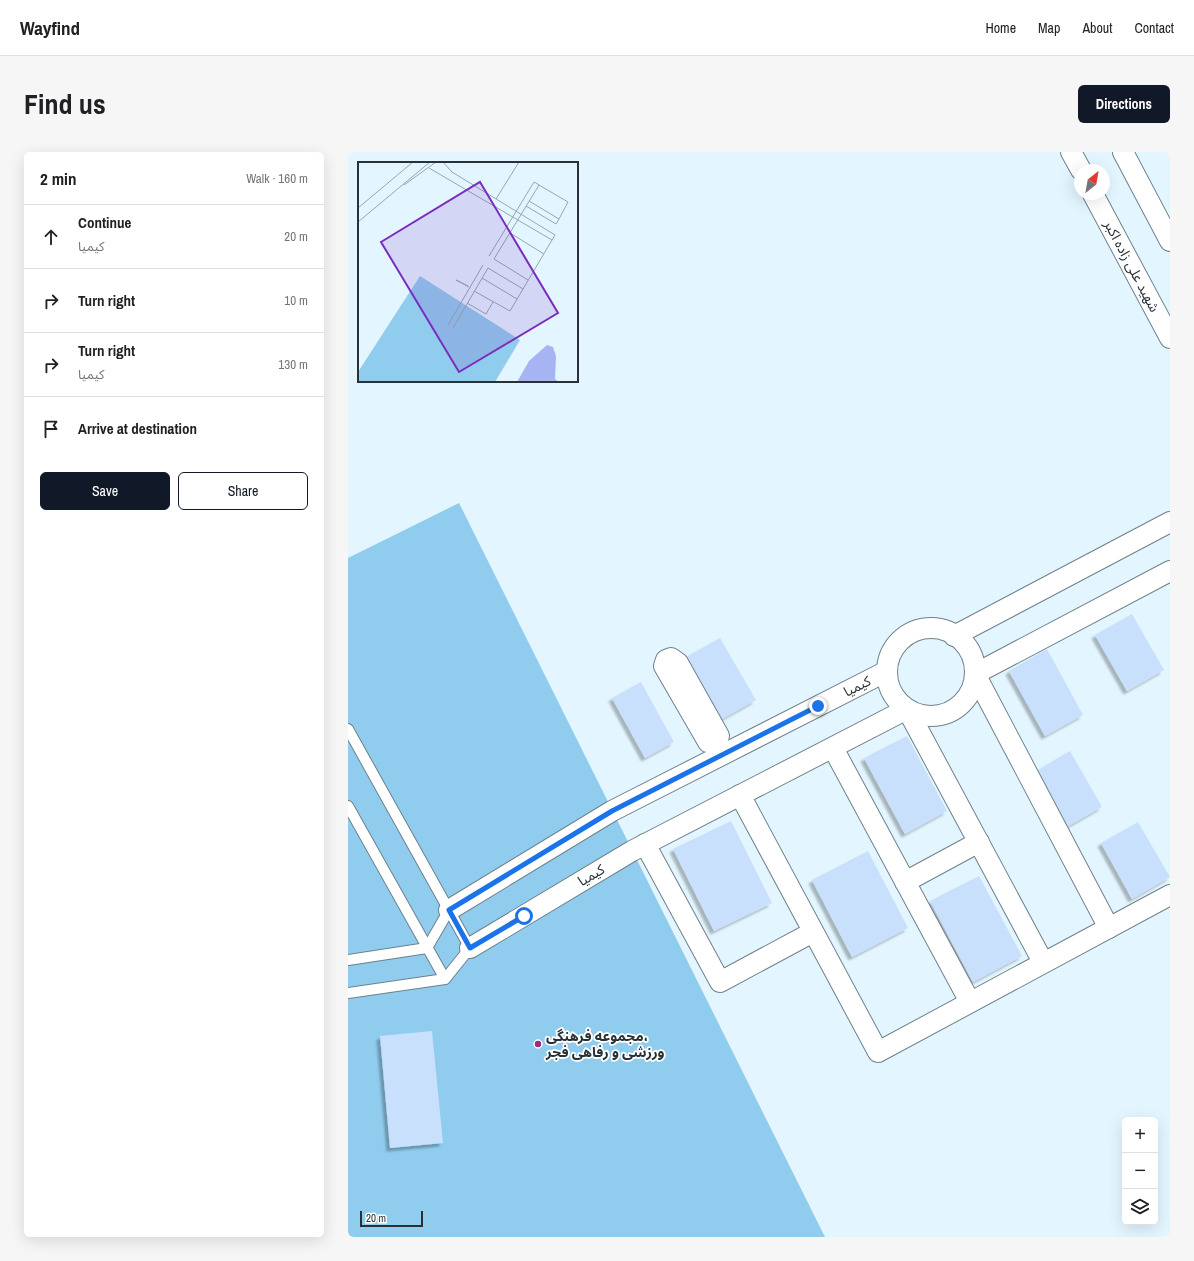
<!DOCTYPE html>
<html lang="en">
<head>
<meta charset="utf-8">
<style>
	:root { --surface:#fff; --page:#f6f6f6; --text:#202124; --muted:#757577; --line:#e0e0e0; --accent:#111827 }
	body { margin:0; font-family:"Archivo Narrow","Noto Sans Arabic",sans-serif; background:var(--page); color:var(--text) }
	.controls { position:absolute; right:12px; bottom:12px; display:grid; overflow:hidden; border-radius:6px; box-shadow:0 4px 16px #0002 }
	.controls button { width:36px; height:36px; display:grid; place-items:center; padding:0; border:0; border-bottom:1px solid var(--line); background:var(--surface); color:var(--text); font:20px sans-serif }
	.compass { position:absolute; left:726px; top:12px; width:36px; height:36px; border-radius:50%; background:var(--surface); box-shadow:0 4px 16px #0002; rotate:31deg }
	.scale { position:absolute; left:12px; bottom:10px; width:63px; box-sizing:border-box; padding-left:4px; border:2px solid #283135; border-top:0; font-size:11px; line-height:14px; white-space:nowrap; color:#283135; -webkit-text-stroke:3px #fff; paint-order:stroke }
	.stop { position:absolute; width:12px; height:12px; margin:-9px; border:3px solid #1a73e8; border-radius:50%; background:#fff }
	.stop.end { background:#1a73e8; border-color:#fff; box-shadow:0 1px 4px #0008 }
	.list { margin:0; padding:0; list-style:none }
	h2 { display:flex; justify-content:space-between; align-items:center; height:52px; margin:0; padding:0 16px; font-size:17px }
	h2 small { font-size:13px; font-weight:400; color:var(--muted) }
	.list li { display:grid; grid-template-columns:26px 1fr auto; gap:12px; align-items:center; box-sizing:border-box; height:64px; padding:0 16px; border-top:1px solid var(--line) }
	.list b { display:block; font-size:15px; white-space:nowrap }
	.list p { margin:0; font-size:13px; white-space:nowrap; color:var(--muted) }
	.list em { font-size:13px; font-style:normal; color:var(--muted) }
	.actions { display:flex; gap:8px; padding:12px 16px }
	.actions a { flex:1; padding:9px 0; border:1px solid var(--accent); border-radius:6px; text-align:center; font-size:14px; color:var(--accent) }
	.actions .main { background:var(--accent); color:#fff }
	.icon { flex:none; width:22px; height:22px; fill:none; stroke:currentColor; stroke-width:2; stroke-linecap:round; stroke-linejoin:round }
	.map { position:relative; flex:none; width:822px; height:1085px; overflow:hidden; border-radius:6px }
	header { display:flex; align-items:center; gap:24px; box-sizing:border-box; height:56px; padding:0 20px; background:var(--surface); border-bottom:1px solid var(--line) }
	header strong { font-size:19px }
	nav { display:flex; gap:22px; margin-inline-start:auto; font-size:14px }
	.intro { display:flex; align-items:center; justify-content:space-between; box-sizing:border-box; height:96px; padding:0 24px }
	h1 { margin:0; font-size:28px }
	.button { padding:10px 18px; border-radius:6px; background:var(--accent); color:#fff; font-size:14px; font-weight:700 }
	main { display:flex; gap:24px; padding:0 24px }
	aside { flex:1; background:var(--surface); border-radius:6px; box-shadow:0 4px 16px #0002 }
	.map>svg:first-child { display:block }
</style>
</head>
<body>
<header>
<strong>Wayfind</strong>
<nav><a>Home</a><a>Map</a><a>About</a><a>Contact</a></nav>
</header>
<div class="intro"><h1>Find us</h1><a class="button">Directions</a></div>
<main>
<aside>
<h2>2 min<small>Walk · 160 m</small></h2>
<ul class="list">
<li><svg class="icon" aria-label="ahead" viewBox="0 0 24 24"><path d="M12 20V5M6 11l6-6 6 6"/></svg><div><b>Continue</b><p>کیمیا</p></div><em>20 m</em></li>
<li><svg class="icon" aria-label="right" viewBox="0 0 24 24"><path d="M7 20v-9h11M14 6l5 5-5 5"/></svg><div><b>Turn right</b></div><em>10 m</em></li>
<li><svg class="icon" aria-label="right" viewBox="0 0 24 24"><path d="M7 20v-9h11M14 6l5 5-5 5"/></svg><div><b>Turn right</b><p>کیمیا</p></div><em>130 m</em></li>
<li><svg class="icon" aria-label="arrive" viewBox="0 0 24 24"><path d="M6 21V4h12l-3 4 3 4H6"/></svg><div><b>Arrive at destination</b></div></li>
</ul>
<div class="actions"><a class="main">Save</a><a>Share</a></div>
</aside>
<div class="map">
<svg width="822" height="1085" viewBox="0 0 822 1085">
	<defs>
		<filter id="shadow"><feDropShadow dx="-3.5" dy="3.5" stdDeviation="1" flood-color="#0004"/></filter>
	</defs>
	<rect width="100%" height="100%" fill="#e3f5ff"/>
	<!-- green -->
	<polygon fill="#90cced" points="111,351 477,1085 0,1085 0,406"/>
	<!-- building -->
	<g fill="#c9e0fc" filter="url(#shadow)">
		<polygon points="784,462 816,518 779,539 747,483"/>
		<polygon points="372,486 408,548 374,567 338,505"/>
		<polygon points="699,497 735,563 697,584 661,519"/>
		<polygon points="293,530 326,590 297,606 264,546"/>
		<polygon points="559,584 599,659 557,682 516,606"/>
		<polygon points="722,599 754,655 717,676 685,621"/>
		<polygon points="383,669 424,751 366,779 325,697"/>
		<polygon points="790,670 822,725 784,747 753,691"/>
		<polygon points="520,699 560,776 504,805 464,728"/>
		<polygon points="631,724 674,804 625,830 582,749"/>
		<polygon points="84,879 95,991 42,996 32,884"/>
	</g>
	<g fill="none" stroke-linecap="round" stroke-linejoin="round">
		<defs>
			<g id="lane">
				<polyline points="0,577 122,796 97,827 0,841"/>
				<polyline points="0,654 97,827"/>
				<polyline points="0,808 79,796 101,758"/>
			</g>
			<g id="street">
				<polyline points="723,0 733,18"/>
				<polyline points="775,0 822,89"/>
				<polyline points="745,42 822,186"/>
				<circle cx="583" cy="520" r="44"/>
				<polyline points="606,484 822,370"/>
				<polygon points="323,506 330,511 371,584 369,591 360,590 316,514 318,508"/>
				<polyline points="485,596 622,850"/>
				<polyline points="392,643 530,900 822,743"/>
				<polyline points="297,692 372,830 465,780"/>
				<polyline points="557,730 631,690"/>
				<polyline points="101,758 264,659 539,519"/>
				<polyline points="761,776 627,522 822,419"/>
				<polyline points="122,796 284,699 559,557 695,810"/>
			</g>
		</defs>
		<!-- lane casing -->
		<use href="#lane" stroke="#6e818c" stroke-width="12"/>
		<!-- street casing -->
		<use href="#street" stroke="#6e818c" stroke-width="22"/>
		<!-- lane -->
		<use href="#lane" stroke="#fff" stroke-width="10"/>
		<!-- street -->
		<use href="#street" stroke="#fff" stroke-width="20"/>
	</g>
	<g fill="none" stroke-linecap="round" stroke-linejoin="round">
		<!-- route -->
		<polyline stroke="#1a73e8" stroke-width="5" points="176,764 122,796 101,758 264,659 470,554"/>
	</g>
	<!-- markers -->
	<circle fill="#9d2a86" stroke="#fff" stroke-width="1.5" cx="190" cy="892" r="4"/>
	<g text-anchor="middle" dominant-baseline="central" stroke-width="3.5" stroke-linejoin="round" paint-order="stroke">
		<!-- street labels -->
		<g font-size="14" fill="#283135" stroke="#fff">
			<text transform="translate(784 114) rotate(62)">شهید علی زاده اکبر</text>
			<text transform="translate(509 534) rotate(-27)">کیمیا</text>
			<text transform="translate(243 723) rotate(-31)">کیمیا</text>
		</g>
		<!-- poi labels -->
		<g font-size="14" font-weight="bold" fill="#283135" stroke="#fff" text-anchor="start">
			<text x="198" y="884">مجموعه فرهنگی،<tspan x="198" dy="16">ورزشی و رفاهی فجر</tspan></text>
		</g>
	</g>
	<!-- overview -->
	<g transform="translate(10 10)">
		<rect width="220" height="220" fill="#e3f5ff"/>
		<path d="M62,114L162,178L137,220H0V210Z" fill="#90cced"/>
		<path d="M189,183L195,185L198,194L197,217L201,220H159L171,199Z" fill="#a6b4f3"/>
		<path fill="none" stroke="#98a7ae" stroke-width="1" d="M85,0L94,10L197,73L152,149L116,129M71,6L194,78M46,23L78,0M138,37L161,0M168,44L198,62L201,57M0,46L55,0M0,60L72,0M152,71L186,92M131,94L176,20L210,40L201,57L171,39M124,116L159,137M170,118L136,97L181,23M110,124L98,118L111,125M109,141L128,152L135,140M90,163L125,103M95,166L130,106L165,127"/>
		<path fill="#7b2cbf" fill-opacity="0.15" stroke="#7b2cbf" stroke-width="2" d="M122,20L200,151L101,210L23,80Z"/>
		<rect width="220" height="220" fill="none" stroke="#283135" stroke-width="2"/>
	</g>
</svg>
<div class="controls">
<button>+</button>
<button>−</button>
<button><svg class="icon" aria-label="layers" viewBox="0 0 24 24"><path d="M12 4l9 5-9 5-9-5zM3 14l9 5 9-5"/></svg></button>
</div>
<svg class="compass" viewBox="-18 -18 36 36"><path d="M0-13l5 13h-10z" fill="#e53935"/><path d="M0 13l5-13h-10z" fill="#757577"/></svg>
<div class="scale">20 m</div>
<div class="stop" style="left:176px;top:764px"></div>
<div class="stop end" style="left:470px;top:554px"></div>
</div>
</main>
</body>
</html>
